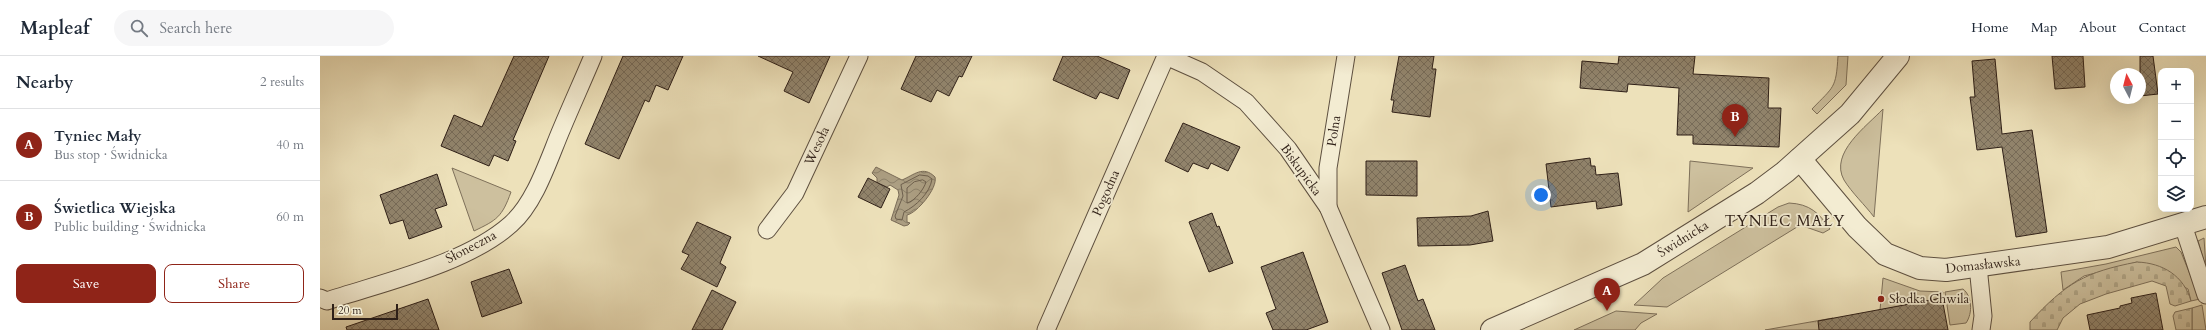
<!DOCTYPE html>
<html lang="en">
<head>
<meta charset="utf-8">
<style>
	:root { --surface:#fff; --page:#f6f6f7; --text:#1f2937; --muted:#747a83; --line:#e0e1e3; --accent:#8f2418 }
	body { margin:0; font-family:Cardo,serif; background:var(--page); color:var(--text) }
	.controls { position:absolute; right:12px; top:12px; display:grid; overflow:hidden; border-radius:8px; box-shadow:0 4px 16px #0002 }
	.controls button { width:36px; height:36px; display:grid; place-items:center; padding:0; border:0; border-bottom:1px solid var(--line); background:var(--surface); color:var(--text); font:20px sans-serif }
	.compass { position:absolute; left:1790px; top:12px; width:36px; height:36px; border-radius:50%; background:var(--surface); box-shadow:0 4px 16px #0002; rotate:353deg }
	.scale { position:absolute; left:12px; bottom:10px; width:66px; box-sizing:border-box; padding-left:4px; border:2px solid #2e1f17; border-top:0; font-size:11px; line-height:14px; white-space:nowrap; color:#2e1f17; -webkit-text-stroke:3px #f3ecd2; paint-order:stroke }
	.you { position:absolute; left:1221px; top:139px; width:14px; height:14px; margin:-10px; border:3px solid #fff; border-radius:50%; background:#1a73e8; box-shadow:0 0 0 6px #1a73e833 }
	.badge { display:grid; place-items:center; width:26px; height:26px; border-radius:50%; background:var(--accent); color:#fff; font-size:13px; font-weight:700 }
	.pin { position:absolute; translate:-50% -33px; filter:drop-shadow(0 1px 2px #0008) }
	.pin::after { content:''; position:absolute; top:21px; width:14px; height:12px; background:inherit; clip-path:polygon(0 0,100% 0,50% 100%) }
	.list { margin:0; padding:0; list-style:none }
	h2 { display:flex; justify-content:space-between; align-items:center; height:52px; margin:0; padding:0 16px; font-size:17px }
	h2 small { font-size:13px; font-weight:400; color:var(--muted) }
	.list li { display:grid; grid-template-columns:26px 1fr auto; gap:12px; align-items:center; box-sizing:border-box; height:72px; padding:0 16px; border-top:1px solid var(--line) }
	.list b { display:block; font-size:15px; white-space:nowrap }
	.list p { margin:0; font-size:13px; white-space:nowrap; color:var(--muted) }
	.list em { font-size:13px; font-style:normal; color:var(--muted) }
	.actions { display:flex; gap:8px; padding:12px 16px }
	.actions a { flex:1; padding:9px 0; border:1px solid var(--accent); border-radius:8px; text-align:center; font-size:14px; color:var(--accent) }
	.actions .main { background:var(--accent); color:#fff }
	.icon { flex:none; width:22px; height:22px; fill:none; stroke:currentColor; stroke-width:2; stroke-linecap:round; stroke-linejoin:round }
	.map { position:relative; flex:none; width:1886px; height:274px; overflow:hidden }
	header { display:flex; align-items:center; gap:24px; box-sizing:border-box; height:56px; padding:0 20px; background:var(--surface); border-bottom:1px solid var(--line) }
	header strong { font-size:19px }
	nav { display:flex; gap:22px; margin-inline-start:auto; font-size:14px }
	.search { width:280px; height:36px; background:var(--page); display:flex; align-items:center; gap:10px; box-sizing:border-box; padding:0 14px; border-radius:22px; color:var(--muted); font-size:15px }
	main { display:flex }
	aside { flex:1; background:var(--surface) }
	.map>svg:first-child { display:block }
</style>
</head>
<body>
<header>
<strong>Mapleaf</strong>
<div class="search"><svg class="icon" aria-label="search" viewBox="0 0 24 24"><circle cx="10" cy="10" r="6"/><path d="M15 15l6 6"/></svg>Search here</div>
<nav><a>Home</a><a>Map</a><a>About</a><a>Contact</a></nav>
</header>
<main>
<aside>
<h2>Nearby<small>2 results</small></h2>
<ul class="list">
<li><span class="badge">A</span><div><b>Tyniec Mały</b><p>Bus stop · Świdnicka</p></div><em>40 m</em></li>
<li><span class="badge">B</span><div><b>Świetlica Wiejska</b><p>Public building · Świdnicka</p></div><em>60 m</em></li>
</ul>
<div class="actions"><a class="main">Save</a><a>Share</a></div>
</aside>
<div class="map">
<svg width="1886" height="274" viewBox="0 0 1886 274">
	<defs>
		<pattern id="cemetery-stones" width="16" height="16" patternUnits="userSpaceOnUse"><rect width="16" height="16" fill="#cdc09e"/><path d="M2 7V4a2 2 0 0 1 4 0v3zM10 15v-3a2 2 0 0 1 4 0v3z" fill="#b0a587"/></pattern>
		<pattern id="park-tufts" width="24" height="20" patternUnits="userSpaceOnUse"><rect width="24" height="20" fill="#cdc09e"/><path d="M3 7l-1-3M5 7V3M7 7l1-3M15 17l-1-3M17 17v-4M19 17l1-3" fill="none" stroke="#b0a587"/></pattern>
		<pattern id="water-waves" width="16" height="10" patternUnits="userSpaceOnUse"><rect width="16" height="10" fill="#ac9f83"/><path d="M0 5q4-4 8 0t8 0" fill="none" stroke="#8c816a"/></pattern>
		<pattern id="building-cross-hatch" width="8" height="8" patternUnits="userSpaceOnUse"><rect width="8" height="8" fill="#91846c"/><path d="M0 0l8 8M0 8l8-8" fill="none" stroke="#776b58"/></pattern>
	</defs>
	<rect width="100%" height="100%" fill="#ede1ba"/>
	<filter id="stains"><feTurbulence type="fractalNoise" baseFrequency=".005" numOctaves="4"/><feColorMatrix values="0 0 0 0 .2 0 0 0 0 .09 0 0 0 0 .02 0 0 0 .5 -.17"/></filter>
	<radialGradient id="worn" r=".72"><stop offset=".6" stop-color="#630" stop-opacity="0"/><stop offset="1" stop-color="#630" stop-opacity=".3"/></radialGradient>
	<!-- grass -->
	<g fill="#cdc09e" stroke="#7e705a">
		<path d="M1518,0H1528L1526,29L1497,58L1492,53C1514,30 1516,33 1518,0Z"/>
		<path d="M1563,53L1554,161C1545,149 1532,137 1524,124C1509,97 1547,70 1563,53Z"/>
		<polygon points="1370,105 1433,112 1368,156"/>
		<path d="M132,112L191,136C182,161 177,164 154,175Z"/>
		<path d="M1469,147C1490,148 1499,157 1510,173L1503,177L1483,170L1477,171L1347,251L1314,249L1343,222L1458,151Z"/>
		<polygon points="1884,182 1886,212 1878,185"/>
		<polygon points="1856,191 1861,196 1880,243 1871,245 1868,233 1817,206 1764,220 1743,234 1741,216 1786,208"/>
		<polygon points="1563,222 1600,235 1623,236 1622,242 1560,254"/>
		<path d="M1643,233C1652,240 1653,257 1646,267L1630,269L1625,236Z"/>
		<polygon points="1882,249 1886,274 1872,274 1872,252"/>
		<polygon points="1296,255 1337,258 1321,267 1315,274 1254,274"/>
	</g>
	<!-- cemetery -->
	<g fill="url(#cemetery-stones)" stroke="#7e705a">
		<path d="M1817,206C1843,207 1864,220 1871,245L1855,250L1850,248L1846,230L1832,225L1786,238L1760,248L1743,262L1737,274H1710V266C1746,227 1765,216 1817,206Z"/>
		<polygon points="1872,252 1872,274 1856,274 1853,260 1855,256"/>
	</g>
	<!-- park -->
	<polygon fill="url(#park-tufts)" stroke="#7e705a" points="1513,262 1515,274 1445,274"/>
	<!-- water -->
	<path fill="url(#water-waves)" stroke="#7a6c58" d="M556,111L582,124C594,119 603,109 615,121C618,132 597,157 587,159V166L590,167L588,169L584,170L571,164L579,139L578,134L570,129L567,131L557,127V122L552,117Z"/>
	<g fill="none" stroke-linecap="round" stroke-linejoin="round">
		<!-- shore -->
		<g stroke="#6d5f4d" stroke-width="1">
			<path d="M600,119L608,120L612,123C610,137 596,150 584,156L582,164L576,163L575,160L583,140L581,129Z"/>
			<path d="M603,124L606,126C604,133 595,145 587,147V132L594,126Z"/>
		</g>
	</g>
	<!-- building -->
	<g fill="url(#building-cross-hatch)" stroke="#2e1f17">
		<polygon points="194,0 229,0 193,84 196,85 188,105 174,99 169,110 121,90 134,59 162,71"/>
		<polygon points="303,0 363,0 348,34 336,29 329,46 325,44 299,103 265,88"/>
		<polygon points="438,0 510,0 489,47 464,35 473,16"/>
		<polygon points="596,0 652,0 642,21 639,20 629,40 617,34 611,46 581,33"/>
		<polygon points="743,0 777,0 810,14 798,43 780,36 776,43 733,24"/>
		<polygon points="1079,0 1114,0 1112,13 1116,13 1110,61 1072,56 1074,44 1071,44"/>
		<polygon points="1299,0 1375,0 1373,18 1449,22 1448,52 1461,52 1459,91 1373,88 1373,79 1357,79 1359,32 1308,28 1307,36 1260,32 1262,5 1298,8"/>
		<polygon points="1732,0 1763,0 1765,31 1735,33"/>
		<polygon points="1820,0 1833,0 1838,38 1820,40"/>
		<polygon points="1675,3 1682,78 1712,74 1727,176 1696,181 1682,91 1657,94 1650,41 1655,41 1652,5"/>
		<polygon points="863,67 920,91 908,115 891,107 888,113 873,107 868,116 845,105"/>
		<polygon points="1270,102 1271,110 1275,110 1276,119 1298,117 1302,149 1277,153 1276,145 1231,151 1226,108"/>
		<polygon points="1046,105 1097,105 1097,140 1046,139"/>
		<polygon points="117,118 127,149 115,153 122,171 89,183 83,164 70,168 60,139"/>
		<polygon points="548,122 570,133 561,152 538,141"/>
		<polygon points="1168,155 1173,185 1150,189 1098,190 1097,162 1151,160"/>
		<polygon points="892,157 897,171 899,170 913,207 889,216 869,166"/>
		<polygon points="377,166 411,181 400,207 406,211 397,231 361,213 369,199 362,196"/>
		<polygon points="983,196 1008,266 986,274 953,274 946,257 956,253 941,211"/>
		<polygon points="1085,209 1098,245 1103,243 1115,274 1082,274 1062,217"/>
		<polygon points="189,213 202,247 162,261 151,226"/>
		<polygon points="392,234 416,246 402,274 372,274"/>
		<polygon points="1836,237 1843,274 1770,274 1767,259 1800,252 1800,250 1812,247 1811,242"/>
		<polygon points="1622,242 1628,274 1499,274 1498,265"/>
		<polygon points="108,243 119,274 27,274 26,271"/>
	</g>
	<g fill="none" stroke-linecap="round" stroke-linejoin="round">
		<defs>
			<g id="minor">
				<polyline points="1008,151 1008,112 1026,0"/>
				<polyline points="1863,169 1886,239"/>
				<polyline points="447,174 475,137 539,0"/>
				<polyline points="1658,210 1663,260 1661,274"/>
				<path d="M0,242L7,245C64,226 146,208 191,168C216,146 229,102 242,72C252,48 263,24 273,0"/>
				<polyline points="726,274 846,0 882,16 926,46 968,93 1008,151 1061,274"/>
			</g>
			<g id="tertiary">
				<polyline points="1480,103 1537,171 1565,198 1600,212 1626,214 1788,191 1886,161"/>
				<polyline points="1172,274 1323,208 1437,137 1465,116 1530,58 1578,0"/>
			</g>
		</defs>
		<!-- minor casing -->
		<use href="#minor" stroke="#5e5040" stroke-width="19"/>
		<!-- tertiary casing -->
		<use href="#tertiary" stroke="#5e5040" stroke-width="24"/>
		<!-- minor -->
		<use href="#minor" stroke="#f3ecd2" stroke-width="17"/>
		<!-- tertiary -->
		<use href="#tertiary" stroke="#f3ecd2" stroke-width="22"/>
	</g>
	<!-- markers -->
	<circle fill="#8f2418" stroke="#f3ecd2" stroke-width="1.5" cx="1561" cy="243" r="4"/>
	<g text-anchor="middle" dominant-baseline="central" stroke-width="3.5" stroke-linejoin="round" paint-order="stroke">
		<!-- street labels -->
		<g font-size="13" fill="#2e1f17" stroke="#f3ecd2">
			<text transform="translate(1014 75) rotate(-81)">Polna</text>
			<text transform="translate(497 90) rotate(-65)">Wesoła</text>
			<text transform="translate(981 114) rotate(54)">Biskupicka</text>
			<text transform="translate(786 137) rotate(-66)">Pogodna</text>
			<text transform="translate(1363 183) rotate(-32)">Świdnicka</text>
			<text transform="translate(151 191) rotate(-28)">Słoneczna</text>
			<text transform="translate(1663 209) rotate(-6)">Domasławska</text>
		</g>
		<!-- poi labels -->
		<g font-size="13" fill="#2e1f17" stroke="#f3ecd2" text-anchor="start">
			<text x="1569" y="243">Słodka Chwila</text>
		</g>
		<!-- quarter labels -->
		<g font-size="15" letter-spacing="1" fill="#2e1f17" stroke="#f3ecd2">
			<text x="1465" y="165">TYNIEC MAŁY</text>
		</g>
	</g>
	<rect width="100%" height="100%" filter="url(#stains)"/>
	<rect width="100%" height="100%" fill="url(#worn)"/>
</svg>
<div class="controls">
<button>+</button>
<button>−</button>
<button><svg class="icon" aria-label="locate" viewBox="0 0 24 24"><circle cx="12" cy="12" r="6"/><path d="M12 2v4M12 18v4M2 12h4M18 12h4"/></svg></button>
<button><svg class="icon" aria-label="layers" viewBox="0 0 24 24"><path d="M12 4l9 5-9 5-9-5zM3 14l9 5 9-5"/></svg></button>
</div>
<svg class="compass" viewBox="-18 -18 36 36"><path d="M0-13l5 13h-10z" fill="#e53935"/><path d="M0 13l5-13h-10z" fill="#747a83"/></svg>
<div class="scale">20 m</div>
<div class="you"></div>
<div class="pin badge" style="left:1287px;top:255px">A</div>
<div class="pin badge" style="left:1415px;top:81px">B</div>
</div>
</main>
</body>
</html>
